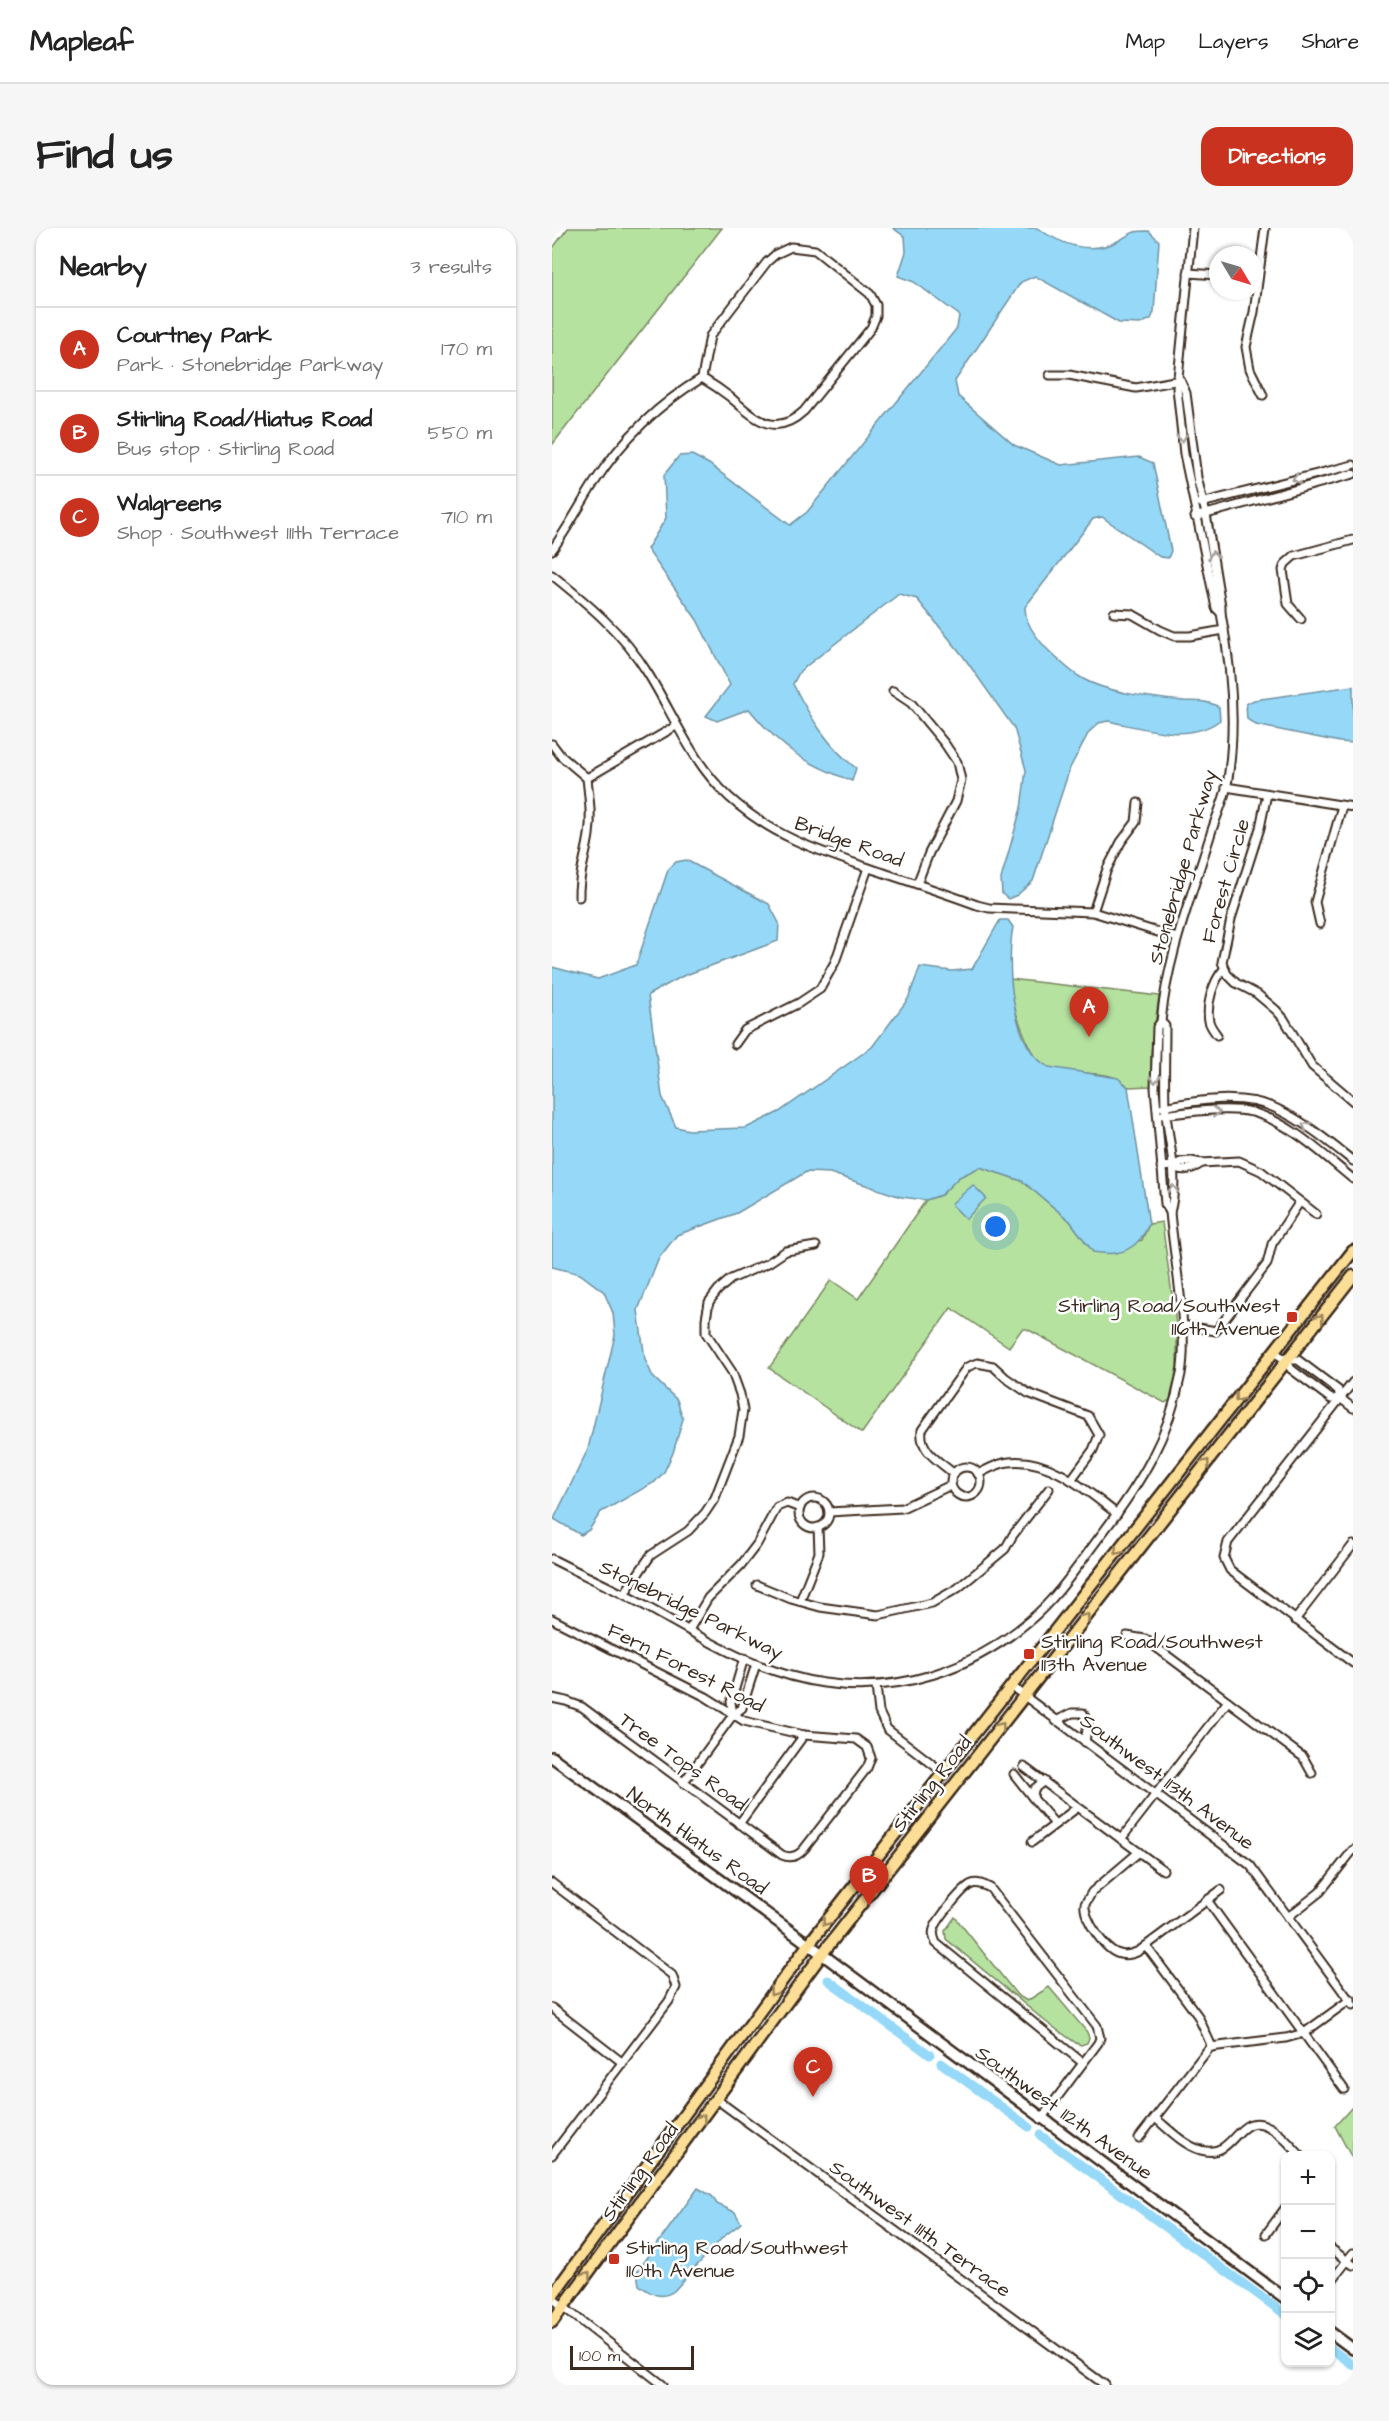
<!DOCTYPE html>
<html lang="en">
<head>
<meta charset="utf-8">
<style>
	:root { --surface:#fff; --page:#f6f6f6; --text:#222; --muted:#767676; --line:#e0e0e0; --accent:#c8321e }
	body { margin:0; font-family:"Architects Daughter",sans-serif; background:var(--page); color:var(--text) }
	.controls { position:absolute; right:18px; bottom:18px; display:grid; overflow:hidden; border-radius:12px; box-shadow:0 2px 4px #0004 }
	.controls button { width:54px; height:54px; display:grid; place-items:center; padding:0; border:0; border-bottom:2px solid var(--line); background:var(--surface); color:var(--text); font:30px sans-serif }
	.compass { position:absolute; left:657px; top:18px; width:54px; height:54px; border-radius:50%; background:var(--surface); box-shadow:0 2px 4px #0004; rotate:128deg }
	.scale { position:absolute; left:18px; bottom:15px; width:124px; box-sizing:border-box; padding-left:6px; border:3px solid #3b2a1e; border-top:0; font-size:16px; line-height:21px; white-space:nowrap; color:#3b2a1e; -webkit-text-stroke:4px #fff; paint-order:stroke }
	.you { position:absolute; left:444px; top:999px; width:21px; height:21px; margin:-15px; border:4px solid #fff; border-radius:50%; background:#1a73e8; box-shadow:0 0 0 9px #1a73e833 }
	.badge { display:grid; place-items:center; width:39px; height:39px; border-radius:50%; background:var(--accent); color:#fff; font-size:20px; font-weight:700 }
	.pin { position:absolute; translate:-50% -50px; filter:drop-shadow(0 2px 3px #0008) }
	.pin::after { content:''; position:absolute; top:32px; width:21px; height:18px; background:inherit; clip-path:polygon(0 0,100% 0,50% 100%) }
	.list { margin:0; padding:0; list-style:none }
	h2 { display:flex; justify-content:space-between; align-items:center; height:78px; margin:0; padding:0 24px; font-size:26px }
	h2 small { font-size:20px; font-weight:400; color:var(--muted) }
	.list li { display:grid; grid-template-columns:39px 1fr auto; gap:18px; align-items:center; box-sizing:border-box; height:84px; padding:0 24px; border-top:2px solid var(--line) }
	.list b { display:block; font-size:22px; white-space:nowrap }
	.list p { margin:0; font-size:20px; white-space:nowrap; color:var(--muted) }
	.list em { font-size:20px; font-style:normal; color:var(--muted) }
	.icon { flex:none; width:33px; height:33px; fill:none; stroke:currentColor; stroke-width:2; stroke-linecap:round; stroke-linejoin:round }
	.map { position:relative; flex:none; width:801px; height:2157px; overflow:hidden; border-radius:18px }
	header { display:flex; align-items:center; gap:36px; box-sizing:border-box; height:84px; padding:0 30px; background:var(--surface); border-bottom:2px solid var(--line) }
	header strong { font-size:28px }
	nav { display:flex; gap:33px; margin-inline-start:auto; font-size:21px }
	.intro { display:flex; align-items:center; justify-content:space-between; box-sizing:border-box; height:144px; padding:0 36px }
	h1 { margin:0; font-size:42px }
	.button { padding:15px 27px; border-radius:18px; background:var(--accent); color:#fff; font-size:21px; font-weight:700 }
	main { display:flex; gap:36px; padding:0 36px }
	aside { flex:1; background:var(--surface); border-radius:18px; box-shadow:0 2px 4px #0004 }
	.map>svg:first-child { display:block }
</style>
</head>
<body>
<header>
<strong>Mapleaf</strong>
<nav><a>Map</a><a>Layers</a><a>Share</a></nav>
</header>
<div class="intro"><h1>Find us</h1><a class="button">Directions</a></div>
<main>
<aside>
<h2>Nearby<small>3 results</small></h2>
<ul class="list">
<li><span class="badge">A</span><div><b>Courtney Park</b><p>Park · Stonebridge Parkway</p></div><em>170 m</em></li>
<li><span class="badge">B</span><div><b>Stirling Road/Hiatus Road</b><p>Bus stop · Stirling Road</p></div><em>550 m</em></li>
<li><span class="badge">C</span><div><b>Walgreens</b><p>Shop · Southwest 111th Terrace</p></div><em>710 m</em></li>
</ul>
</aside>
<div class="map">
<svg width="801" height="2157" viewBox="0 0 801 2157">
	<rect width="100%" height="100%" fill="#fff"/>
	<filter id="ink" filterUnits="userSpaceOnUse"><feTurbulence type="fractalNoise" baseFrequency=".0167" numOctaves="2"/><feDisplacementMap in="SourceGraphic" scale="12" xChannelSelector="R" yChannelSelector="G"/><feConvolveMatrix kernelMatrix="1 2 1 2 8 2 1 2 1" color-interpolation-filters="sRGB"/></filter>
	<g filter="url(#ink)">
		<!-- green -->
		<g fill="#b6e2a0" stroke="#78865f" stroke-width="1.5">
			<polygon points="16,0 170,0 0,217 0,21"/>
			<path d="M458,751L607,768L599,824V858L576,859C557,835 510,854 488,834C479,826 475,813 470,801C464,786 458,768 458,751Z"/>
			<polygon points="428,939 470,953 518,993 541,1024 590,1012 597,996 610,994 625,1103 625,1139 618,1172 613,1175 475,1101 470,1101 457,1119 399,1080 310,1205 217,1140 279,1052 306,1071 374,972 389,967 407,949"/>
			<polygon points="403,1689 465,1767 475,1773 497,1759 535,1804 537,1810 535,1815 529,1817 524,1815 494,1794 394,1711 393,1703"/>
			<polygon points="801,1878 801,1932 783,1898"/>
		</g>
		<!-- water -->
		<g fill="#95d8f7" stroke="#7192a0" stroke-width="1.5">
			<path d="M341,0H485C509,16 537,28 566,13C581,5 578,3 597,3L607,13L602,84L599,91L588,96L567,95L483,48L469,54L403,153L406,168L462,217L509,237L587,229L601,235L619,323L616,330L608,329L550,289L541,291L473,379C473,395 483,407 493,419C504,430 515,441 528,449C553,465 602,470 632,473C645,474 655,472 667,479L668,492C637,516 591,500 556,493L547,495L537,504L518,540L481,653L465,667L456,671L450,666L449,651L469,580L474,542L462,500L411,428L365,371L347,366L248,443L241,456C257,487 276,519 304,540L300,553C252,535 230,521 197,481L165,493L154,488L178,457L145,392L95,321L114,290L112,247L127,228L140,227L157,236L238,297L255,284L405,100L407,87L362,54L346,48L354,24L353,9Z"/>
			<polygon points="801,458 801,515 788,514 704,497 695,491 694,476 702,472"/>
			<path d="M134,632L217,676L227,695L226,713L131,748L96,767L110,868L124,899L137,902L194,900L227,884L320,819L356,771L368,739L400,743L420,741L448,692H456L461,699C454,736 459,821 497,839L566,850L576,859L597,996C586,1022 568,1029 541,1024L518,993L470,953L428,939L407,949L389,967L374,972L349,969L278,945L254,944L185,985L125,1007L107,1030L86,1082L93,1131L101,1149L125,1172L131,1191L121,1225L112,1244L103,1254L49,1284L37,1302L29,1307L2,1291L36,1221L63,1107L61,1085L52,1064L28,1046L0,1039V739L46,751L84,737L116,642L124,634Z"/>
			<polygon points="421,957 434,970 414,991 399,976"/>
			<path d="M146,1960L160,1968L165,1976L183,1984L189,1995L170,2010L122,2063C109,2072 99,2066 87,2057L85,2044Z"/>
		</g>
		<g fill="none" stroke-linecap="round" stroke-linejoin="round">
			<!-- canal -->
			<g stroke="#95d8f7" stroke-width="9">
				<polyline points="276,1752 378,1827"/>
				<polyline points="389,1835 477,1899"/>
				<polyline points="488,1907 734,2087"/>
				<polyline points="778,2120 801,2137"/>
			</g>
			<defs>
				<g id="street">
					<polyline points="641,0 625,160 632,226 664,380 669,385"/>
					<path d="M239,19L263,22L318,66L324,77V88L319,100L252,183C222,211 203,190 178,169C169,162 160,156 150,150L158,108L215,34L224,26Z"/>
					<polyline points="636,45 666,47"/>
					<polyline points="498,147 517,147 584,160 628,152"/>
					<polyline points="711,167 698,141 694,119 702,84 713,0"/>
					<polyline points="649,275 801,237"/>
					<polyline points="643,289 801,246"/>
					<path d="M0,322C16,300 28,277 42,255C70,212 106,176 150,150"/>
					<path d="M0,347C35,375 71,405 95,444C122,487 139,534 177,569C224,612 276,626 335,646C365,656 395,666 425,677L437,680L541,684L625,710"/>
					<polyline points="562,385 580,386 608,402 622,408 638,408 672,402"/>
					<polyline points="749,391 736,376 731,342 733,336 742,328 801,312"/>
					<polyline points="341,463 359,475 393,516 405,534 409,552 404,573 377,625 365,656"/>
					<polyline points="0,516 9,528 35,550"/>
					<polyline points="35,550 124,498"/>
					<polyline points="674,559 801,579"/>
					<polyline points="715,566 708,600 679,691 670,734 675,746 684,755 705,766 724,782 732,791 760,838 801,873"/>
					<path d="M27,669C26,647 34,629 37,607C40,588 37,570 35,550"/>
					<polyline points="541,684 555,641 569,614 584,594 586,575"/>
					<polyline points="768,696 763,674 790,578"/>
					<path d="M665,807C662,803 658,798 657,793C654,777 661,753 672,741"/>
					<polyline points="183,816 193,802 247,775 268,761 283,734 316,640"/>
					<path d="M611,879C646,872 692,865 725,881C753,894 777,914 801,933"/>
					<path d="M611,887C633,884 678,879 700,884C739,895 770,926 801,951"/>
					<path d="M621,938C630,945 641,941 650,935"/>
					<polyline points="609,939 621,938 629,934 639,933 649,935 687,933 709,943 764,986"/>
					<path d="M618,984L613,976L603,860L605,799L609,794C615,729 640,667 659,605C664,589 672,573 675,557C685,499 680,442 669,385V378L654,286L645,249L634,165L628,152"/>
					<polyline points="630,1097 664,1103 715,1036 720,1016 747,975"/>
					<polyline points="722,1124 734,1132 739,1141 779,1171 788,1170"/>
					<polyline points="734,1132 746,1132 786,1162 788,1170 801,1180"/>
					<polyline points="801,1154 676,1314 672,1330 678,1342 801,1435"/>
					<circle cx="414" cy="1254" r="15"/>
					<path d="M401,1245C387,1233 367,1223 370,1202L415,1139L425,1135L441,1138L454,1150L476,1165L536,1188L547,1207L541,1222L519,1252"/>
					<path d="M426,1246C436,1241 446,1235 457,1234C498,1229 535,1263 565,1286"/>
					<circle cx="262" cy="1285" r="15"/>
					<polyline points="277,1284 350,1280 399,1257"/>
					<path d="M0,1331C29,1346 59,1359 88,1375C146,1407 205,1446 272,1455C347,1466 419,1442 477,1393C505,1370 527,1336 549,1307C588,1256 617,1210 629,1146C637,1100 622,1032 618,984C628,950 616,912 613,878C612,851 613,825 613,798L609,794"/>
					<polyline points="205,1357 239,1371 268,1379 326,1387 380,1375 406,1360 453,1321 461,1307 497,1261"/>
					<polyline points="72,1366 99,1327 136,1303 153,1285 163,1270 187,1208 191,1182 188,1166 180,1144 154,1105 154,1091 157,1074 166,1062 179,1051 216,1035 234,1023 264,1018"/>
					<polyline points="248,1373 267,1325 266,1299"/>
					<path d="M0,1391L154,1469L192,1493L252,1507L304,1511L315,1519L319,1530L315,1540L252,1621C246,1628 239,1631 230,1627L30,1479L14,1473L0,1470"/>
					<polyline points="743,1392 801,1317"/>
					<polyline points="137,1402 156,1370 189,1337 205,1316 225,1279 235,1275 248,1280"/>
					<polyline points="575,1408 593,1411 751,1529 760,1545"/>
					<polyline points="324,1458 327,1484 335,1501 392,1545"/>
					<polyline points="459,1458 698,1637 801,1777"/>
					<polyline points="181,1487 179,1474 192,1430"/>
					<polyline points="504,1493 520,1485 531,1485 536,1495 533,1514"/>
					<polyline points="472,1539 611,1642"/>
					<polyline points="462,1546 481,1570"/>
					<polyline points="492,1553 482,1561 481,1570 503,1596"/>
					<polyline points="131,1555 181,1487 190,1480 204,1436"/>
					<polyline points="187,1596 252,1507"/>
					<polyline points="569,1611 676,1473"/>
					<polyline points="480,1614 526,1579"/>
					<path d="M587,1624L540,1664L533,1676C531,1690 553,1723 568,1726C575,1728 581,1726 587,1723L669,1662"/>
					<polyline points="0,1655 120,1747 124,1759 117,1773 0,1927"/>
					<polyline points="655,1672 792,1861"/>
					<polyline points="736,1689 768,1664 801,1622"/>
					<polyline points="594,1718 646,1788 660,1819"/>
					<polyline points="0,1780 71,1835"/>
					<polyline points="164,1871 553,2157"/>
					<path d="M603,1890C617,1901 635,1921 654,1923C683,1928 686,1882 717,1899C729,1905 739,1918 749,1928"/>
					<path d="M489,1891L546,1815L548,1810L545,1798L438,1660C432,1657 426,1654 420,1656C411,1659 385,1692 382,1701C380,1706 382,1710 384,1715L531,1835"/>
					<polyline points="587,1910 658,1819 734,1810 752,1805 799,1771"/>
					<polyline points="714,2006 734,1979"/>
					<polyline points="778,2020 801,2037"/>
					<polyline points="778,2055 801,2025"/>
					<polyline points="0,2070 111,2157"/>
				</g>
				<g id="secondary">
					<polyline points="0,1529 270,1726 734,2071"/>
					<polyline points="778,2104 801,2121"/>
				</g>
				<g id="primary">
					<polyline points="0,2068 256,1717 801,1023"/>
					<polyline points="0,2094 270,1726 801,1048"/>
				</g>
			</defs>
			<!-- street casing -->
			<use href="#street" stroke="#3b2a1e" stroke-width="11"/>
			<!-- secondary casing -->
			<use href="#secondary" stroke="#3b2a1e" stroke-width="14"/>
			<!-- primary casing -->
			<use href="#primary" stroke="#3b2a1e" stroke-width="15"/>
			<!-- street -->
			<use href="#street" stroke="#fff" stroke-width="7"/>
			<!-- secondary -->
			<use href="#secondary" stroke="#fff" stroke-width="9"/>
			<!-- primary -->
			<use href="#primary" stroke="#fcde96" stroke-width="10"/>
		</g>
		<!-- one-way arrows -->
		<defs><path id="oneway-chevron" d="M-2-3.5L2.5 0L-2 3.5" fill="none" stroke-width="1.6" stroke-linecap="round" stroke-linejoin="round" transform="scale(1.5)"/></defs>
		<g stroke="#a79f9a">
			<use href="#oneway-chevron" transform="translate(630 210) rotate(84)"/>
			<use href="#oneway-chevron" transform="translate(744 251) rotate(165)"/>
			<use href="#oneway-chevron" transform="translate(661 327) rotate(-100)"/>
			<use href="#oneway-chevron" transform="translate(603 851) rotate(90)"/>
			<use href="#oneway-chevron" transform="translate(664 884) rotate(-2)"/>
			<use href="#oneway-chevron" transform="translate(754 898) rotate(-150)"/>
			<use href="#oneway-chevron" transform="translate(621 961) rotate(-90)"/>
		</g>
		<g stroke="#9c845a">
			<use href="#oneway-chevron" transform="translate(768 1090) rotate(-51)"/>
			<use href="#oneway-chevron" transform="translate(686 1170) rotate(128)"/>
			<use href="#oneway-chevron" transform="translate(654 1235) rotate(-52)"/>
			<use href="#oneway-chevron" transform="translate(566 1323) rotate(128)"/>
			<use href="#oneway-chevron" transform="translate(534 1389) rotate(-52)"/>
			<use href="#oneway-chevron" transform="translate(449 1498) rotate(-52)"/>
			<use href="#oneway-chevron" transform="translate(274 1694) rotate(128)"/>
			<use href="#oneway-chevron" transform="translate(221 1764) rotate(126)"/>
			<use href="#oneway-chevron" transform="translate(150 1890) rotate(-54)"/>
			<use href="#oneway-chevron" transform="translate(35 2047) rotate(-54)"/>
		</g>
	</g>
	<!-- markers -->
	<g fill="#c8321e" stroke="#fff" stroke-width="2">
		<rect x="734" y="1083" width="12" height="12" rx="3"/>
		<rect x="471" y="1420" width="12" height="12" rx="3"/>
		<rect x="56" y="2025" width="12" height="12" rx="3"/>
	</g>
	<g text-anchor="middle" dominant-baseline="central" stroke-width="5" stroke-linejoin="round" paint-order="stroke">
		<!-- street labels -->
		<g font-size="20" fill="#3b2a1e" stroke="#fff">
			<text transform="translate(297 614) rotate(20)">Bridge Road</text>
			<text transform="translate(631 639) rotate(-74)">Stonebridge Parkway</text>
			<text transform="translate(674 653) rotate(-74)">Forest Circle</text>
			<text transform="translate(139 1382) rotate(26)">Stonebridge Parkway</text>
			<text transform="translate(134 1440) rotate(27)">Fern Forest Road</text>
			<text transform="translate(131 1534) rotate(36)">Tree Tops Road</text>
			<text transform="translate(615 1554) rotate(37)">Southwest 113th Avenue</text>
			<text transform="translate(380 1556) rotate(-52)">Stirling Road</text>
			<text transform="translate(145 1613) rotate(36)">North Hiatus Road</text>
			<text transform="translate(512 1885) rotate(36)">Southwest 112th Avenue</text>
			<text transform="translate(88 1944) rotate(-54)">Stirling Road</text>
			<text transform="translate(368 2001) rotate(36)">Southwest 111th Terrace</text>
		</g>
		<!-- poi labels -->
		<g font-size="20" fill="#3b2a1e" stroke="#fff" text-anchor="start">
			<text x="728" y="1078" text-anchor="end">Stirling Road/Southwest<tspan x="728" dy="23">116th Avenue</tspan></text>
			<text x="489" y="1414">Stirling Road/Southwest<tspan x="489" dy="23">113th Avenue</tspan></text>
			<text x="74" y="2020">Stirling Road/Southwest<tspan x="74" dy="23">110th Avenue</tspan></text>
		</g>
	</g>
</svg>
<div class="controls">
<button>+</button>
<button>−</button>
<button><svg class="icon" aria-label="locate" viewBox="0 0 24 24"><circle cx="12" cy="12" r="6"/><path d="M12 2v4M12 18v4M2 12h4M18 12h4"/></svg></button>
<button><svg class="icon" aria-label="layers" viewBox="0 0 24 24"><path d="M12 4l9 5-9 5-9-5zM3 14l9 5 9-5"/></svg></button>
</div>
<svg class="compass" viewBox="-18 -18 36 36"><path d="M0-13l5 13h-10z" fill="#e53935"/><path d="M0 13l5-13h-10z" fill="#767676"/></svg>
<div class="scale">100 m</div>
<div class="you"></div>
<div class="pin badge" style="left:537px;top:809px">A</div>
<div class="pin badge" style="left:317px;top:1678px">B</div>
<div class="pin badge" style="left:261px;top:1869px">C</div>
</div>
</main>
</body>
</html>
